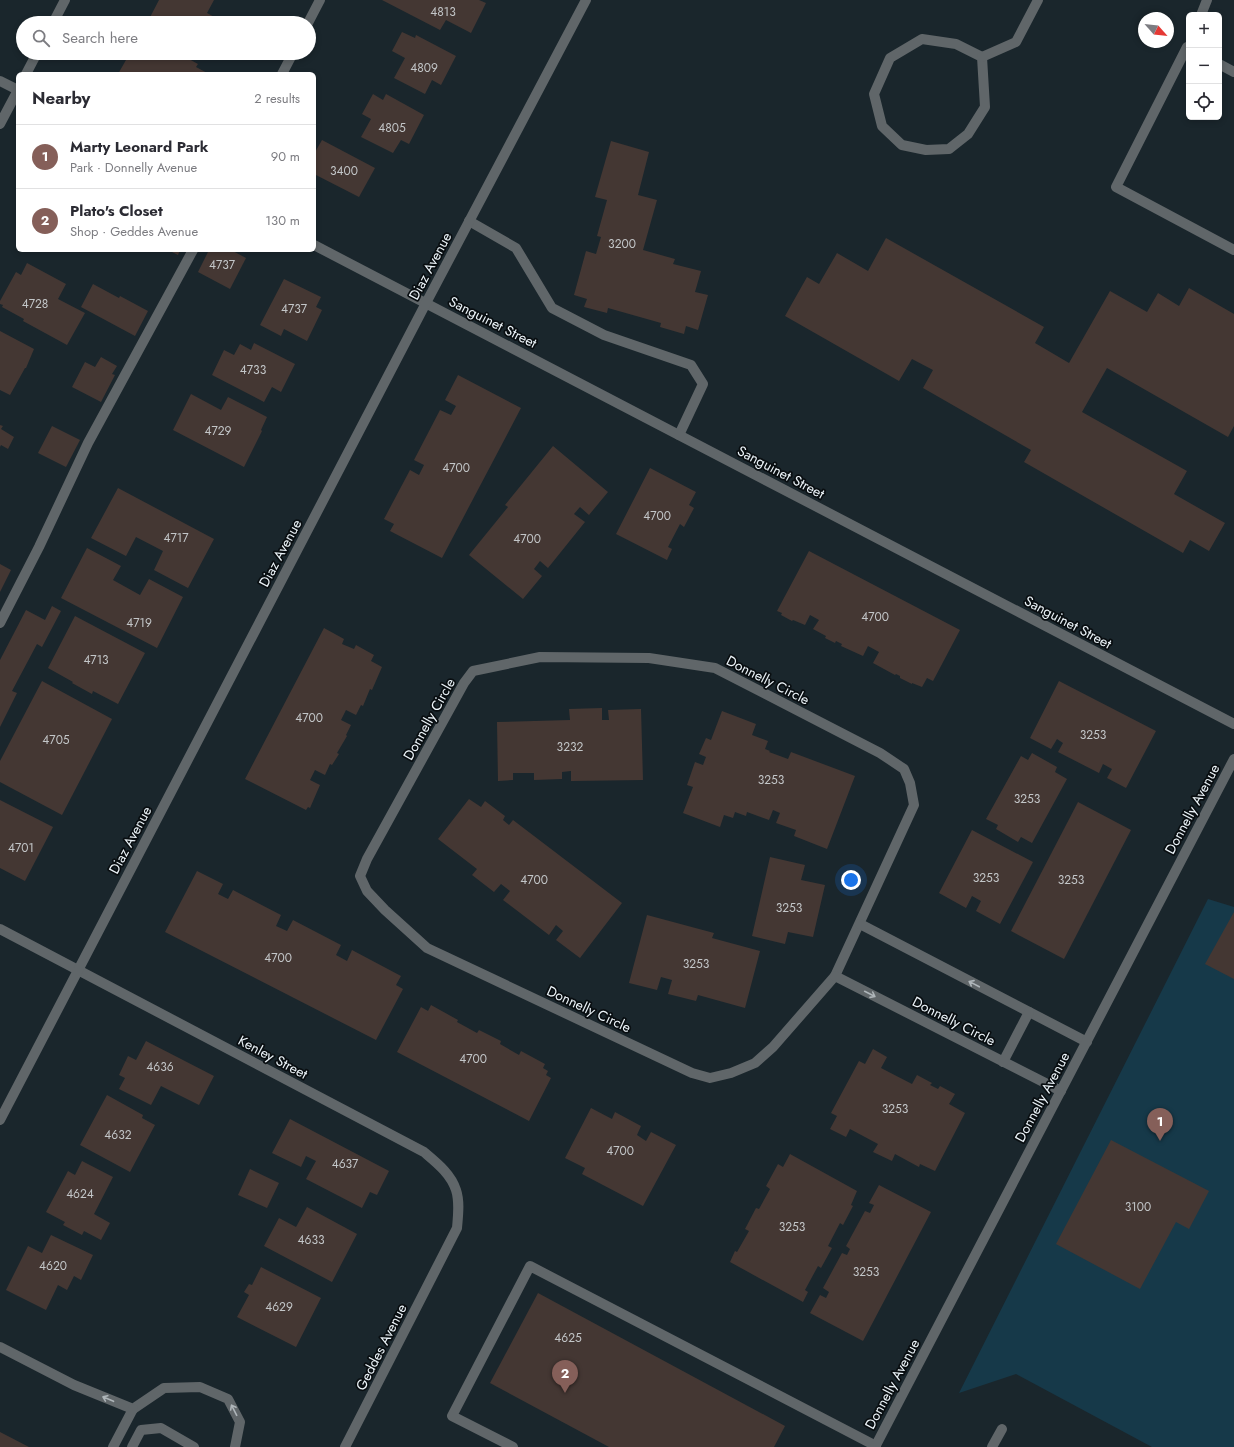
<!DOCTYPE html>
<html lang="en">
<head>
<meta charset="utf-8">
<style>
	:root { --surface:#fff; --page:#f7f7f7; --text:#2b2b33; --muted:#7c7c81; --line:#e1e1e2; --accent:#855f59 }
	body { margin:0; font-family:Jost,sans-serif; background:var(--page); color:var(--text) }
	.controls { position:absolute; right:12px; top:12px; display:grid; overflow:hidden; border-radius:6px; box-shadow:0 2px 6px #0003 }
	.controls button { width:36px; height:36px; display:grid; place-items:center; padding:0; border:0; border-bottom:1px solid var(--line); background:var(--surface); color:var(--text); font:20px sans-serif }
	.compass { position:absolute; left:1138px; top:12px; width:36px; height:36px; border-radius:50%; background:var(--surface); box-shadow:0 2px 6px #0003; rotate:117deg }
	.you { position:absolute; left:851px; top:880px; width:14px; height:14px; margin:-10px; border:3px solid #fff; border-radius:50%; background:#1a73e8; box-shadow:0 0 0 6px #1a73e833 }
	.badge { display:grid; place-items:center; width:26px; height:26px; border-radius:50%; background:var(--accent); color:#fff; font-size:13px; font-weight:700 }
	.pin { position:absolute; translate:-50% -33px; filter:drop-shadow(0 1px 2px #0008) }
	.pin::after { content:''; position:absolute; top:21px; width:14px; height:12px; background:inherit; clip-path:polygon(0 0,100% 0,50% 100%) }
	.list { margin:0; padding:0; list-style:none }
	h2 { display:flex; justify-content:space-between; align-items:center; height:52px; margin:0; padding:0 16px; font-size:17px }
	h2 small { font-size:13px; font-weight:400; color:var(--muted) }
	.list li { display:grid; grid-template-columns:26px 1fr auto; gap:12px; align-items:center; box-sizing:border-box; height:64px; padding:0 16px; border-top:1px solid var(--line) }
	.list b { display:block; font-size:15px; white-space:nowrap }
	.list p { margin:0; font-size:13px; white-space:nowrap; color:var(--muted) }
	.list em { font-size:13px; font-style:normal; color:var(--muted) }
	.icon { flex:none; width:22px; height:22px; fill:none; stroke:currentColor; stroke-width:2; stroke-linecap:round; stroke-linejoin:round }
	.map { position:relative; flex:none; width:1234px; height:1447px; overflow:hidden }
	.search { position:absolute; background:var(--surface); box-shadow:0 2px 6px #0003; left:16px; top:16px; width:300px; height:44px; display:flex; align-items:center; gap:10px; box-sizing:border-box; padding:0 14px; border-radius:22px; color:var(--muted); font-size:15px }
	.panel { position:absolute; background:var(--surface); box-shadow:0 2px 6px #0003; left:16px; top:72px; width:300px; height:180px; border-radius:6px }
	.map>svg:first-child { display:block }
</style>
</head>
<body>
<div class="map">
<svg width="1234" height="1447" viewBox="0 0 1234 1447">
	<rect width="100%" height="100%" fill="#1a262c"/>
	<!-- green -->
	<polygon fill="#163949" points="1208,899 1234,907 1234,1447 1152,1447 1016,1374 959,1393"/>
	<!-- building -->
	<g fill="#443733">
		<polygon points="159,0 214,0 207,13 220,20 218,23 147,23"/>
		<polygon points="382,0 479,0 486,3 471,33 446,20 440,30"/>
		<polygon points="402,32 415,38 416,35 456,56 441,85 432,80 425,94 394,78 405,58 392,51"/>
		<polygon points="130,53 168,53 175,57 178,53 198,64 196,67 209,74 118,74"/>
		<polygon points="373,94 383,100 386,94 424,115 409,144 401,140 393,153 361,137 371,119 362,114"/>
		<polygon points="322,140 375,168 359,197 314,174 314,154"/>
		<polygon points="611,141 649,152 638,195 657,200 643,250 675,259 673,264 701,271 695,292 708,295 698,330 686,326 684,334 660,327 661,323 608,308 607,313 584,307 587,299 574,295 586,251 596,254 601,237 597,236 607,200 595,197"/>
		<polygon points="886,238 1044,327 1035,343 1069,363 1110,291 1147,312 1158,293 1179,306 1189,288 1234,314 1234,426 1228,437 1107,368 1082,412 1187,471 1174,494 1225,523 1209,551 1190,540 1183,553 1024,462 1031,450 923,388 933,370 912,359 899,381 785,316 807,277 819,284 837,253 868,271"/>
		<polygon points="168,250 180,250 178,255"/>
		<polygon points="209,250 231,250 246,258 230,289 198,272"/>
		<polygon points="27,263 66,284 58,299 85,313 67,345 23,321 24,319 2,307 3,305 0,304 0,301 16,272 21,275"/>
		<polygon points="284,279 321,297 316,307 322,310 307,341 284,329 281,336 260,325"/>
		<polygon points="93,284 119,298 120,296 148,311 135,336 81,307"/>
		<polygon points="0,331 34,349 26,368 25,368 10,395 0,390"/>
		<polygon points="254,343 295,364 281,392 272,387 264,402 212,375 224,350 234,355 240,344 251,350"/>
		<polygon points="101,357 117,366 112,374 115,375 101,402 72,387 85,362 95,367"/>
		<polygon points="458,375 521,408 442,558 390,531 394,524 384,519 410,470 419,475 424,465 414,460 440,410 451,415 456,406 445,400"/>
		<polygon points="191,394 221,410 228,397 267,417 261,430 262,431 244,467 173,430"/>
		<polygon points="0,425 3,426 1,429 14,437 8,449 1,445 0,447"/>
		<polygon points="52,426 80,440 66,467 38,453"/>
		<polygon points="553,446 608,492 589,515 580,507 574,514 585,522 548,568 540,561 534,569 542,576 523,599 469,555 508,507 505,505"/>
		<polygon points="650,468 696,492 689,505 694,508 684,527 680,524 668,547 672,549 667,560 616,534"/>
		<polygon points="118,488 214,539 188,588 154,570 163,551 136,537 126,556 91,538"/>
		<polygon points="87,548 121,566 113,580 140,595 149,579 183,597 157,648 61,598"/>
		<polygon points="809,551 960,630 933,681 927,678 922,687 912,683 912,684 900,678 900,676 896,674 895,675 873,663 879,652 868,646 863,656 841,646 842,644 836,641 835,643 825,638 826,636 813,629 819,620 810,615 805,625 793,620 792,621 781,615 782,613 777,611"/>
		<polygon points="0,564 11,570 0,592"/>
		<polygon points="52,606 61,611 42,647 37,644 12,691 17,693 0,727 0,660 26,610 45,620"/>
		<polygon points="75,616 145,653 118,704 93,691 92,694 72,683 73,682 48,668"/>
		<polygon points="324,628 344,639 342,644 354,649 356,645 374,655 371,661 382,667 372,690 370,689 363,706 361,705 356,715 346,710 341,720 351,725 346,735 347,736 337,753 339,754 332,765 330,764 325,775 315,770 310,780 320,785 310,808 308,807 306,810 245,779"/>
		<polygon points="42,681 112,719 62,815 0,782 0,761"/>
		<polygon points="1059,681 1156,731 1126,788 1107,778 1112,769 1103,764 1099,773 1058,752 1063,743 1057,739 1051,749 1030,738"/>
		<polygon points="602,708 602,720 609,720 608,710 641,709 643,780 571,781 571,771 562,772 562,779 534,780 534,773 513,773 513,780 498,781 497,722 570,720 569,709"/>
		<polygon points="722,711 756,724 752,735 768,741 765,749 770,751 769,752 788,759 791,752 855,776 827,849 794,836 796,830 776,823 780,813 773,810 769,820 747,812 746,816 735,812 733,818 724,815 720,827 683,813 693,787 687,785 695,762 703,765 706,757 699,754 706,738 711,740"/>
		<polygon points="1032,753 1057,767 1055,772 1067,779 1032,843 1021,837 1018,842 996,829 998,825 986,819 1021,756 1028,760"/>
		<polygon points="469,799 481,807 485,801 505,816 503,820 509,825 513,820 622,903 580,958 556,940 563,931 556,925 549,935 503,900 510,891 501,884 494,892 472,875 477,869 438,839"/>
		<polygon points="0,800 53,827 25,881 0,868"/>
		<polygon points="1078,802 1131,830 1064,959 1011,931"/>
		<polygon points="972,830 1033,862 1000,924 976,911 981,901 972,896 966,908 939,893"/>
		<polygon points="770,857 805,865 801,880 825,885 813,937 788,932 785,944 752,936"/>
		<polygon points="197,871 223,884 218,894 228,899 233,890 281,915 276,926 287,931 293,920 341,945 336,955 347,961 352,950 401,976 396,985 403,989 376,1040 165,932"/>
		<polygon points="1234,912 1234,979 1205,964"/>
		<polygon points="647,915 714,933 712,938 760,951 745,1008 698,995 696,1001 668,994 672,980 661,977 657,990 629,983"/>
		<polygon points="431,1005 458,1020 457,1022 477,1033 479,1030 501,1041 500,1044 519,1055 521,1051 545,1064 543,1068 548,1071 546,1075 551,1078 529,1121 397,1052 421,1007 428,1011"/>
		<polygon points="146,1041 214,1076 199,1105 161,1086 151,1105 119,1089 125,1078 119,1075 128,1056 136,1060"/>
		<polygon points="873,1049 887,1057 881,1068 912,1084 917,1075 932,1083 930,1085 938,1089 940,1086 955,1094 949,1104 965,1113 935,1171 920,1164 919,1167 895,1154 892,1161 873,1152 878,1144 850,1129 846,1137 830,1129 837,1116 831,1113 859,1061 865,1064"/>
		<polygon points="107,1095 143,1115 142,1118 155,1125 130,1172 80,1145"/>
		<polygon points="591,1108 612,1119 615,1112 641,1126 637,1135 646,1141 651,1132 676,1145 643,1206 582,1174 585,1168 565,1158"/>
		<polygon points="290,1119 389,1171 377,1195 370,1192 362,1208 306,1179 316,1161 306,1156 301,1167 272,1153"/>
		<polygon points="1111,1140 1209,1191 1189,1229 1176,1222 1140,1289 1056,1244"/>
		<polygon points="790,1154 857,1191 851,1205 853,1206 843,1225 840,1223 828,1246 832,1248 821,1268 818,1266 805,1290 808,1292 803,1302 730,1262 735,1251 737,1252 749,1231 745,1229 756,1208 759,1209 770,1189 766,1186 778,1164 783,1167"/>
		<polygon points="82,1161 113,1177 94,1214 110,1223 101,1240 84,1231 82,1235 63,1225 65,1222 46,1212 68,1171 75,1175"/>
		<polygon points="250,1169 279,1183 267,1208 238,1195"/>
		<polygon points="879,1185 931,1212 863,1341 810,1313 820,1295 826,1298 829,1292 823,1288 842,1253 847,1255 850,1249 846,1246 865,1211 870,1213 874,1205 869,1203"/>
		<polygon points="307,1207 357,1234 332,1282 264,1246 279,1218 296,1227"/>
		<polygon points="51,1235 93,1255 81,1280 74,1276 67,1290 58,1285 46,1310 6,1290 28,1246 42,1253"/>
		<polygon points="261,1267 321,1298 296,1347 237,1317 249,1295 244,1292 249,1284 252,1285"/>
		<polygon points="538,1293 785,1426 774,1447 609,1447 490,1383"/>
		<polygon points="0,1432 29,1447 0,1447"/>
	</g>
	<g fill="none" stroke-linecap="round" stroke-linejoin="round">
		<!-- service -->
		<g stroke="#606669" stroke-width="10">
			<polyline points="1201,15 1207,0"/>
			<polyline points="308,23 320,0"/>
			<polygon points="922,39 956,44 982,57 985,107 968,134 949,149 926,150 902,145 882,126 874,94 890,58"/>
			<polyline points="1187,47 1116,187 1234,250"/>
			<polyline points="982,57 1016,42 1038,0"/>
			<polyline points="1219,64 1234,72"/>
			<polyline points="282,74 293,53"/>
			<polyline points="469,221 516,248 552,308 604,335 691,365 703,384 679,435"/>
			<polyline points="0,623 39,547 88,443 193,250"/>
			<polygon points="540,657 649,658 715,668 880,753 904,769 910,783 914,805 835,976 773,1047 755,1063 731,1073 710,1078 692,1073 427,948 385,910 367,891 360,876 367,859 464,683 473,671"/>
			<polyline points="860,924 1087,1042"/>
			<polyline points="835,976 1061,1091"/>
			<polyline points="1003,1062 1029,1012"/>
			<polyline points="0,1347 74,1385 133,1409 164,1388 200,1387 228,1399 240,1422 235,1447"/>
			<polyline points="113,1447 133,1409"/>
			<polyline points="132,1447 141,1430 161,1428 194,1447"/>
			<polyline points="513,1447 452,1416 530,1266 876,1446"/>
			<polyline points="992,1447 1002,1429"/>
		</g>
		<!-- minor -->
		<g stroke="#606669" stroke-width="10">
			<polyline points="53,23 65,0"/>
			<polyline points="26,74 37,53"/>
			<polyline points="0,81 18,90"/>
			<polyline points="0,124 18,90"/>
			<polyline points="314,245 1234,724"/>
			<path d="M0,929L424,1152C437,1163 451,1174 456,1190C460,1202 458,1216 457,1228L345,1447"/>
			<polyline points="875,1447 1234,759"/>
		</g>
		<!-- tertiary -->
		<polyline stroke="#606669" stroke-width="10" points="0,1120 426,303 586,0"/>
	</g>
	<!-- one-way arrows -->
	<defs><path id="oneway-shaft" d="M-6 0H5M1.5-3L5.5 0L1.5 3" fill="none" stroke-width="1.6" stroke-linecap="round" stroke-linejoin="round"/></defs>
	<g stroke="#aeb5b9">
		<use href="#oneway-shaft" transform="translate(974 984) rotate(-152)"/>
		<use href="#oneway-shaft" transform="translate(870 994) rotate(27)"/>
		<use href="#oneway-shaft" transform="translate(108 1399) rotate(-157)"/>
		<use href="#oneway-shaft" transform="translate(234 1410) rotate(-117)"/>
	</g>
	<g text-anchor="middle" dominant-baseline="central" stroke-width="3.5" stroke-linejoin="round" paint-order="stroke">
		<!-- number labels -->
		<g font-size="12" fill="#c3c6c8">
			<text x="443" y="12">4813</text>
			<text x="424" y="68">4809</text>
			<text x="392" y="128">4805</text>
			<text x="344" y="171">3400</text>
			<text x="622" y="244">3200</text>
			<text x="222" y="265">4737</text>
			<text x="35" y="304">4728</text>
			<text x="294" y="309">4737</text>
			<text x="253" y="370">4733</text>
			<text x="218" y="431">4729</text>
			<text x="456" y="468">4700</text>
			<text x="657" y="516">4700</text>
			<text x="176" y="538">4717</text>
			<text x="527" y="539">4700</text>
			<text x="875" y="617">4700</text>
			<text x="139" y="623">4719</text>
			<text x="96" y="660">4713</text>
			<text x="309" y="718">4700</text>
			<text x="1093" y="735">3253</text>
			<text x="56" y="740">4705</text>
			<text x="570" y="747">3232</text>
			<text x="771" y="780">3253</text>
			<text x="1027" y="799">3253</text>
			<text x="21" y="848">4701</text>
			<text x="986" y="878">3253</text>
			<text x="534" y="880">4700</text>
			<text x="1071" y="880">3253</text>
			<text x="789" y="908">3253</text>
			<text x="278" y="958">4700</text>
			<text x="696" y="964">3253</text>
			<text x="473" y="1059">4700</text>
			<text x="160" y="1067">4636</text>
			<text x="895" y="1109">3253</text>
			<text x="118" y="1135">4632</text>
			<text x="620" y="1151">4700</text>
			<text x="345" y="1164">4637</text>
			<text x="80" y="1194">4624</text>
			<text x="1138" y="1207">3100</text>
			<text x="792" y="1227">3253</text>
			<text x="311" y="1240">4633</text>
			<text x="53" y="1266">4620</text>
			<text x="866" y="1272">3253</text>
			<text x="279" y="1307">4629</text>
			<text x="568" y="1338">4625</text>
		</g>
		<!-- street labels -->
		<g font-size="14" fill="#edf5fa" stroke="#090e11">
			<text transform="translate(430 266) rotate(-62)">Diaz Avenue</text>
			<text transform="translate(493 322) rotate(27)">Sanguinet Street</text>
			<text transform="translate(781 472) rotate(28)">Sanguinet Street</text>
			<text transform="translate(280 553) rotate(-62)">Diaz Avenue</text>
			<text transform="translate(1068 622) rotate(28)">Sanguinet Street</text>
			<text transform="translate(768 680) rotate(27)">Donnelly Circle</text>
			<text transform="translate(429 719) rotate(-61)">Donnelly Circle</text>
			<text transform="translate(1192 809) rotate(-62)">Donnelly Avenue</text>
			<text transform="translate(130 840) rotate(-62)">Diaz Avenue</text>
			<text transform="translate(589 1009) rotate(25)">Donnelly Circle</text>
			<text transform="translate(954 1021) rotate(27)">Donnelly Circle</text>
			<text transform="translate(273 1057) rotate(28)">Kenley Street</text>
			<text transform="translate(1042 1097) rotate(-62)">Donnelly Avenue</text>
			<text transform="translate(381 1347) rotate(-63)">Geddes Avenue</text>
			<text transform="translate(892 1384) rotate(-62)">Donnelly Avenue</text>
		</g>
	</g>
</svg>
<div class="controls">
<button>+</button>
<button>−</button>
<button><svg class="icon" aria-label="locate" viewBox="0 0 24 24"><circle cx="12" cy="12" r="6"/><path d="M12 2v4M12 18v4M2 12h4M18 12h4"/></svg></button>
</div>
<svg class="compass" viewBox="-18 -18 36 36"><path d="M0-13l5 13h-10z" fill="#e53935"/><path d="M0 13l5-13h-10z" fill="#7c7c81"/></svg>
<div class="you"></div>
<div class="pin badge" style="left:1160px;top:1141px">1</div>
<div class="pin badge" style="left:565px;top:1393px">2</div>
<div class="search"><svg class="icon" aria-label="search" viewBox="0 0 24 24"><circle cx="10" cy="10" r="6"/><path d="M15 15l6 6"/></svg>Search here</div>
<section class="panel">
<h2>Nearby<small>2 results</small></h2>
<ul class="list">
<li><span class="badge">1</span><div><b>Marty Leonard Park</b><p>Park · Donnelly Avenue</p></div><em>90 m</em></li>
<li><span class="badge">2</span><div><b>Plato's Closet</b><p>Shop · Geddes Avenue</p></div><em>130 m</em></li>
</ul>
</section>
</div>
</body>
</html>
